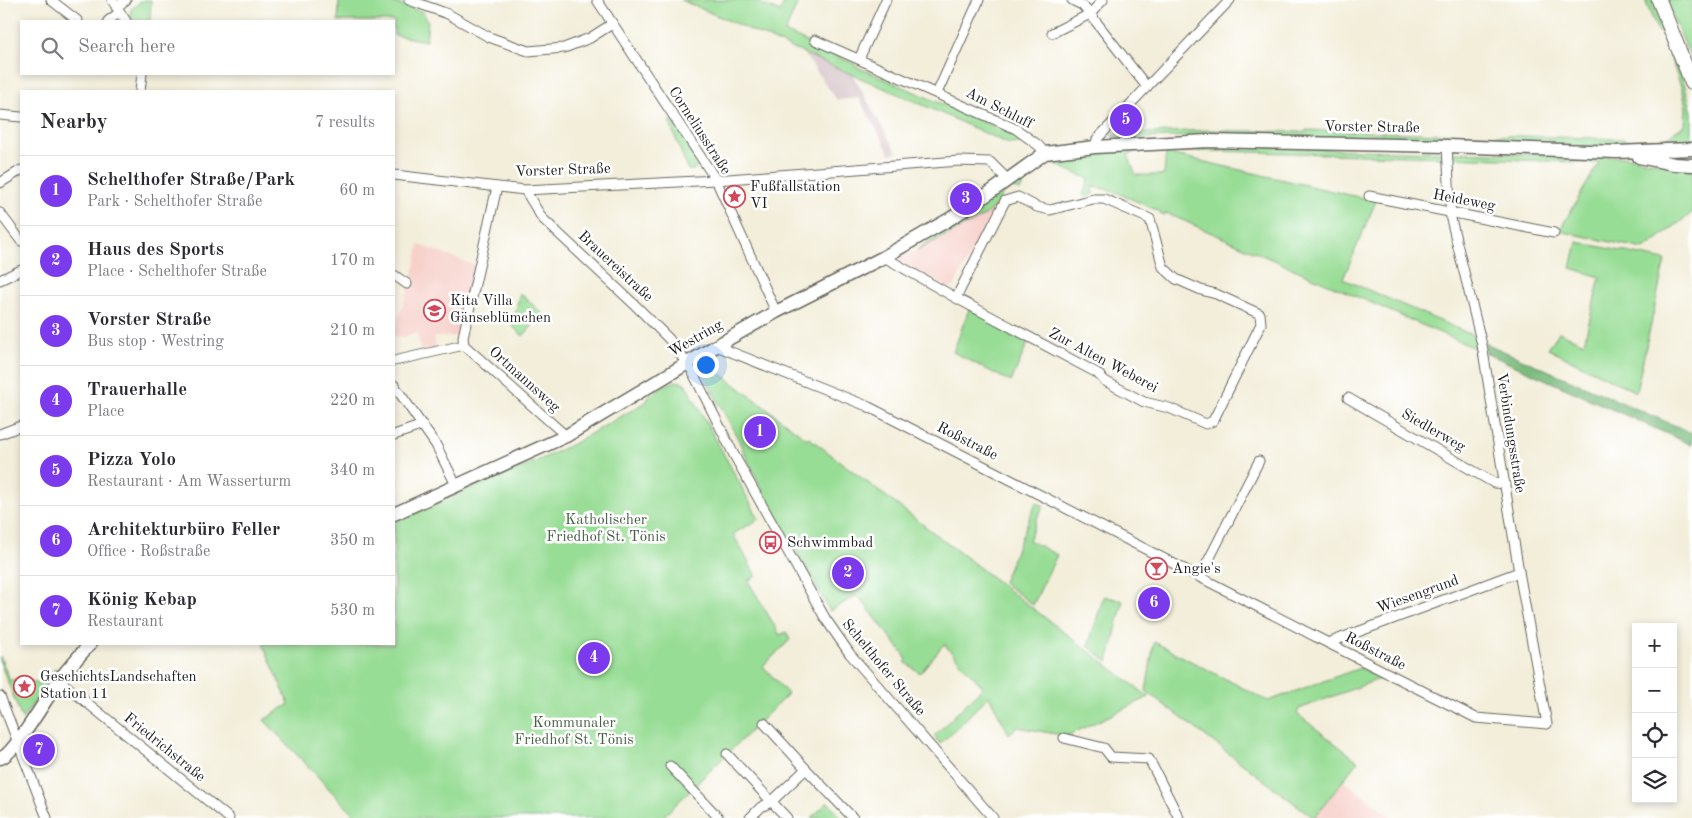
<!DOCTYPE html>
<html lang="en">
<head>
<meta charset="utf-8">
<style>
	:root { --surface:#fff; --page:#f2f2f3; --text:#2b2b33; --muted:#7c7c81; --line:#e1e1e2; --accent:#7c3aed }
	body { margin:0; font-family:"Old Standard TT",serif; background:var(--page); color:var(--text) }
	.controls { position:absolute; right:15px; bottom:15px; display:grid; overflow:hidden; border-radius:0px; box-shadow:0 2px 8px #0003 }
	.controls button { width:45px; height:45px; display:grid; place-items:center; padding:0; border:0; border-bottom:1px solid var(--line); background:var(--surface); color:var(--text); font:25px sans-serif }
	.you { position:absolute; left:705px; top:364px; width:18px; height:18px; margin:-12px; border:4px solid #fff; border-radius:50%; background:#1a73e8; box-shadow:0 0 0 8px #1a73e833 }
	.badge { display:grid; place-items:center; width:32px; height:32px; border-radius:50%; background:var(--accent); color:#fff; font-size:16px; font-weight:700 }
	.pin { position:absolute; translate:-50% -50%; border:2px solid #fff; box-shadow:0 1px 5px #0006 }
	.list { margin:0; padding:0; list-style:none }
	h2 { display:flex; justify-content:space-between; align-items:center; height:65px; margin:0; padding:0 20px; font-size:21px }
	h2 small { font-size:16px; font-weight:400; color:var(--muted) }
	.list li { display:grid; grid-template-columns:32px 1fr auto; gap:15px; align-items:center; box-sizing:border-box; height:70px; padding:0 20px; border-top:1px solid var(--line) }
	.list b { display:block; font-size:19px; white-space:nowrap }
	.list p { margin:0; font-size:16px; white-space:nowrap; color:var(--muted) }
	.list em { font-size:16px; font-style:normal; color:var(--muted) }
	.icon { flex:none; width:28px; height:28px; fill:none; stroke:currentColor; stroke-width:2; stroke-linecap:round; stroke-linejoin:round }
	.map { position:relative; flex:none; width:1692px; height:818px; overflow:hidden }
	.search { position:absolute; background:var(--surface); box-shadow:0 2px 8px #0003; left:20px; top:20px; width:375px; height:55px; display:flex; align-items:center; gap:12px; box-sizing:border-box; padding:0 18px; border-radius:0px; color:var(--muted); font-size:19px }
	.panel { position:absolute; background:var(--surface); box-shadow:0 2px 8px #0003; left:20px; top:90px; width:375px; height:555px; border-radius:0px }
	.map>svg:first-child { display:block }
</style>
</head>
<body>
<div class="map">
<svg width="1692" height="818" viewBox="0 0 1692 818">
	<rect width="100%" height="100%" fill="#fff"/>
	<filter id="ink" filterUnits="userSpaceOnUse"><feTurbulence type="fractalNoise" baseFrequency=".02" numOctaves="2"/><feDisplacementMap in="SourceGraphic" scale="10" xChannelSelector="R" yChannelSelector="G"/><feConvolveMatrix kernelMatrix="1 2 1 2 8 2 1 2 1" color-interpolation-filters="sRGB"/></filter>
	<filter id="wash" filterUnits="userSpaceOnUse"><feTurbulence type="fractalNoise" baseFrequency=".0096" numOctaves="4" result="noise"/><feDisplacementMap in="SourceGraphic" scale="20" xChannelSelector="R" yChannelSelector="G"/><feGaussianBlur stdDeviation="1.12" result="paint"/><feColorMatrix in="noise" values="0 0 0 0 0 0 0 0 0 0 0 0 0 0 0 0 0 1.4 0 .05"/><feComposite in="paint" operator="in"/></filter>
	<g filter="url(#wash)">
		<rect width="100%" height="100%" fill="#f3eeda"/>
		<!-- built -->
		<g fill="#f7d0ca">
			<polygon points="997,204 954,286 949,288 896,260 984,216"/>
			<polygon points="419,245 477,266 461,336 434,337 436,349 421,352 417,333 407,337 394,337 394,331 413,275"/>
			<polygon points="1343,780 1393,818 1314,818"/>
		</g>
		<!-- industrial -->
		<polygon fill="#d2bec2" points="804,54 852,74 897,153 890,154 859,98 837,100"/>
		<!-- green -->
		<g fill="#98dd95" stroke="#5a7c58">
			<polygon points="143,0 151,0 150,21 133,21 130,16 131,9"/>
			<polygon points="339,0 384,0 423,12 428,22 426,41 394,35 394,21 338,21"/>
			<polygon points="681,0 752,0 780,12 786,0 799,0 785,32 855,64 855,66 1020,138 1022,143 1009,144 925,106"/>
			<polygon points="1645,0 1652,0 1681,72 1692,112 1692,144 1659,148 1193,136 1120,139 1110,135 1207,130 1307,132 1306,130 1624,139 1624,141 1665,138 1685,125 1686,108 1683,92 1661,32 1658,32"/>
			<polygon points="1665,0 1692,0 1692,60"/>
			<polygon points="669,121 673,121 698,158 699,165 694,170 688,170"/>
			<polygon points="1209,146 1440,152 1444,157 1209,151 1183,152 1163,148"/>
			<polygon points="1143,148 1128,155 1136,175 1164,175 1166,153 1376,201 1343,279 1477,337 1479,350 1166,213 1164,216 1160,214 1161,212 1111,190 1093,187 1094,194 1085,197 1083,195 1089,179 1049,162 1066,160 1066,157 1075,153"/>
			<polygon points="1454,152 1626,157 1692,168 1692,213 1644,249 1559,231 1599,163 1449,157"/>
			<polygon points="1034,167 1020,191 1013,188 1003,193 997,204 984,216 917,250"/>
			<polygon points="1577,242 1665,260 1636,392 1548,349 1559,332 1584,343 1600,277 1571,268"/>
			<polygon points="520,293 543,314 523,336 512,326"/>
			<polygon points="969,309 1029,340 1011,382 953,352"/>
			<polygon points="705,362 807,439 808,437 1149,697 1067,736 1017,727 1009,734 989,696 940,744 934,736 983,687 944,644 920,673 905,662 907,660 904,655 860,598 855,596 830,611 763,492 737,437 705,377 702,367"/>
			<path d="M677,381L685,383L759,519L733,534L756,576L748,581L780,635L786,632L790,640L763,666L788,694L662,818H351L354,815L264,720L289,704L263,644H394V523L501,475L505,476L573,444L646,402C651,391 665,384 677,381Z"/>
			<polygon points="1036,502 1044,506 1037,518 1029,540 1057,555 1033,605 1003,582"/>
			<polygon points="1104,596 1123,601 1108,662 1088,646"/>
			<polygon points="1154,642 1268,701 1360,668 1382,678 1299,709 1297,714 1358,761 1314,818 1146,691"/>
			<polygon points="0,656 10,681 21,676 41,685 55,668 58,670 22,719 0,662"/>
			<polygon points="828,802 838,813 840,818 811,818"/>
		</g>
		<!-- forest -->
		<polygon fill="#7abc7e" stroke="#4b6c4d" points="1485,343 1692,433 1692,445 1486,353"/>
	</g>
	<g filter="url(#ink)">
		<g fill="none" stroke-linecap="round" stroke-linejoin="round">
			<defs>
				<g id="street">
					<polyline points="51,0 78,21"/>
					<polyline points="112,0 126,21"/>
					<polyline points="409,0 448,14 489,37 528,51 564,48 590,38 612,24"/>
					<polyline points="597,0 716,180 776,312"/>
					<polyline points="1072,0 1082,5 1090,14 1147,87"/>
					<polyline points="116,7 126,0"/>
					<polyline points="108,21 120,12"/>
					<polyline points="1052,33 1090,14 1103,0"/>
					<polyline points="815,40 1016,129 1038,145 1045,153"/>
					<polyline points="859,59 886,0"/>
					<polyline points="140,91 142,74"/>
					<polyline points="937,93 979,0"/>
					<polyline points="0,115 21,117"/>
					<polyline points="1095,147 1097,139 1230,0"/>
					<polyline points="394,175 525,190 716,180 959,161 990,162 1007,179"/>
					<polyline points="0,183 21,170"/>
					<polyline points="497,187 463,337 464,345 566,436"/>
					<polyline points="525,190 542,218 636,306 669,339 691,369 734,455 825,618 850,654 993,818"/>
					<polyline points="1369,196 1554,233"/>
					<polyline points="0,213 21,241"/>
					<polyline points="884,257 956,298 1005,201 1018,197 1037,207 1050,210 1093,199 1104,199 1150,219 1163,267 1176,279 1201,290 1216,294 1260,314 1261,324 1213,421 1206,424 1169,408 1144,402 1105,381 1097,373 956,298"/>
					<polyline points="394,275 407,284"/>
					<polyline points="0,280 21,270"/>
					<polyline points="716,346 867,406 1328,643 1476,718 1547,724 1519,572 1482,345 1451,219 1447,146"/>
					<polyline points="394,361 464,345"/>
					<polyline points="394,385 436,445 456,485"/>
					<polyline points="1348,398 1494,483 1505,484"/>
					<polyline points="0,434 21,426"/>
					<polyline points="394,435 423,425"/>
					<polyline points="1200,577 1259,461"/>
					<polyline points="1328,643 1519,572"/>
					<polyline points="59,680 229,818"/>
					<polyline points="0,696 47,818"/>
					<polyline points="764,723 806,769"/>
					<polyline points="1064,738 1104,748 1111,757 1149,759 1179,818"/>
					<polyline points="727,754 787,818"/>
					<polyline points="670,766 719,818"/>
					<polyline points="750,818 761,807 771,802 806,769 853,818"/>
				</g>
				<g id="secondary">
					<polyline points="1639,157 1674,164 1692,165"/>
					<polyline points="394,514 566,436 716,346 776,312 884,257 948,220 978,201 1045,153 1095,147 1208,141 1447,146 1617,152 1692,149"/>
					<path d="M0,758C14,756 49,693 60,679C69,667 80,655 90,644"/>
				</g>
				<polyline id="primary" points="1659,0 1692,83"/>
			</defs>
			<!-- street casing -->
			<use href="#street" stroke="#67665e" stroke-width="11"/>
			<!-- secondary casing -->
			<use href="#secondary" stroke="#67665e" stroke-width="15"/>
			<!-- primary casing -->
			<use href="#primary" stroke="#67665e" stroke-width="16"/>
			<!-- street -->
			<use href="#street" stroke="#fff" stroke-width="9"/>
			<!-- secondary -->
			<use href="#secondary" stroke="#fff" stroke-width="12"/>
			<!-- primary -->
			<use href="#primary" stroke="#fff" stroke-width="14"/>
		</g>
	</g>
	<!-- icons -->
	<defs>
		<symbol id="sight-ring" viewBox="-11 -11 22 22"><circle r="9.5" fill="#fff" stroke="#d1495b" stroke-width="1.5"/><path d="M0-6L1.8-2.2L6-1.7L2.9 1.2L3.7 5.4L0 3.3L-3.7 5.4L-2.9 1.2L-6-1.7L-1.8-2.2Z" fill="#d1495b"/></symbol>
		<symbol id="school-ring" viewBox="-11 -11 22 22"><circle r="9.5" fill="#fff" stroke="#d1495b" stroke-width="1.5"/><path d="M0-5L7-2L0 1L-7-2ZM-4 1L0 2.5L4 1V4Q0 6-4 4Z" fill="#d1495b"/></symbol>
		<symbol id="bus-ring" viewBox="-11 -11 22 22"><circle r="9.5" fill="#fff" stroke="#d1495b" stroke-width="1.5"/><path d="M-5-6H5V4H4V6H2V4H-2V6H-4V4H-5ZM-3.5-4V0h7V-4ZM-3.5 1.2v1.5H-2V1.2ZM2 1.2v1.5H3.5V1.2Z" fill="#d1495b"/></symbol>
		<symbol id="bar-ring" viewBox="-11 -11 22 22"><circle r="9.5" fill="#fff" stroke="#d1495b" stroke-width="1.5"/><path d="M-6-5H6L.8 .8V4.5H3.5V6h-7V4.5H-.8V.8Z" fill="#d1495b"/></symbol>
	</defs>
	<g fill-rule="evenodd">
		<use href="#sight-ring" x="722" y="184" width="25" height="25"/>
		<use href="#school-ring" x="422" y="298" width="25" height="25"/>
		<use href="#bus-ring" x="758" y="530" width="25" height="25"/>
		<use href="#bar-ring" x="1144" y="556" width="25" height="25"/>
		<use href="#sight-ring" x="12" y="674" width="25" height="25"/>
	</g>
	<g text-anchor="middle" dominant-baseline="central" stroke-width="5" stroke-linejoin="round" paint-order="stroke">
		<!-- street labels -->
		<g font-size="15" fill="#1c1c1c" stroke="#fff">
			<text transform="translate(999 109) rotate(27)">Am Schluff</text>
			<text transform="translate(1372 128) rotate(1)">Vorster Straße</text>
			<text transform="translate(699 131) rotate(57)">Corneliusstraße</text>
			<text transform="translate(563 171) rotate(-2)">Vorster Straße</text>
			<text transform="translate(1464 201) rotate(11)">Heideweg</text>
			<text transform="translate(615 267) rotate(43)">Brauereistraße</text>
			<text transform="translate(696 339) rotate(-30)">Westring</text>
			<text transform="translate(1103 361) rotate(28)">Zur Alten Weberei</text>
			<text transform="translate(524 380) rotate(42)">Ortmannsweg</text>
			<text transform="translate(1433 431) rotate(30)">Siedlerweg</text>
			<text transform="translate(1510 433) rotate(81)">Verbindungsstraße</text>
			<text transform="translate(967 442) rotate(27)">Roßstraße</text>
			<text transform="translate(1418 595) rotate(-20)">Wiesengrund</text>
			<text transform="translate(1375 652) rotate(27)">Roßstraße</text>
			<text transform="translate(883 668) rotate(50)">Schelthofer Straße</text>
			<text transform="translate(164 748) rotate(39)">Friedrichstraße</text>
		</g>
		<!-- poi labels -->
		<g font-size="15" fill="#1c1c1c" stroke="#fff" text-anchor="start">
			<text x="750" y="187">Fußfallstation<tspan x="750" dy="17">VI</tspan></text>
			<text x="450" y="301">Kita Villa<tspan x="450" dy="17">Gänseblümchen</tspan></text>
			<text x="787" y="543">Schwimmbad</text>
			<text x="1172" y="569">Angie's</text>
			<text x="40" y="677">GeschichtsLandschaften<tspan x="40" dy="17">Station 11</tspan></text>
		</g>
		<!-- park labels -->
		<g font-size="15" fill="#476046" stroke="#fff">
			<text x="606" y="520">Katholischer<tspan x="606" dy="17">Friedhof St. Tönis</tspan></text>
			<text x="574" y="723">Kommunaler<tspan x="574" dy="17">Friedhof St. Tönis</tspan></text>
		</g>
	</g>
</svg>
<div class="controls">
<button>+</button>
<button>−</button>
<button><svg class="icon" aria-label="locate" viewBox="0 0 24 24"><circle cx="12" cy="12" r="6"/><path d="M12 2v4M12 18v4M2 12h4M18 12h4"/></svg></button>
<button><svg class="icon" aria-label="layers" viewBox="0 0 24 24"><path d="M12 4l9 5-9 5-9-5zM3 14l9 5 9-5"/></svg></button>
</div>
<div class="you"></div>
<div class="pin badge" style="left:760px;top:432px">1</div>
<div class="pin badge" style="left:848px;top:573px">2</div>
<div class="pin badge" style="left:966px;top:199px">3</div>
<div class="pin badge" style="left:594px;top:658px">4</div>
<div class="pin badge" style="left:1126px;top:120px">5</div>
<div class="pin badge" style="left:1154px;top:603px">6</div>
<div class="pin badge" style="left:39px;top:750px">7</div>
<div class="search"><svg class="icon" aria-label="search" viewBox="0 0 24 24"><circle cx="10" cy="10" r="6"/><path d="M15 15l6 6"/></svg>Search here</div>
<section class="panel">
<h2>Nearby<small>7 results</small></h2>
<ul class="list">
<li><span class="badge">1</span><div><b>Schelthofer Straße/Park</b><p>Park · Schelthofer Straße</p></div><em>60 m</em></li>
<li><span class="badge">2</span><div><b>Haus des Sports</b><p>Place · Schelthofer Straße</p></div><em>170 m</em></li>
<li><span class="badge">3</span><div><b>Vorster Straße</b><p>Bus stop · Westring</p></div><em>210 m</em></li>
<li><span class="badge">4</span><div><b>Trauerhalle</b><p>Place</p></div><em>220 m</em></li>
<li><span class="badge">5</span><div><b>Pizza Yolo</b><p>Restaurant · Am Wasserturm</p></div><em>340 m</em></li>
<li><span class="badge">6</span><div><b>Architekturbüro Feller</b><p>Office · Roßstraße</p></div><em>350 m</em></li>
<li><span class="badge">7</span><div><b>König Kebap</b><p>Restaurant</p></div><em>530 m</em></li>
</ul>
</section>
</div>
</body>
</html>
